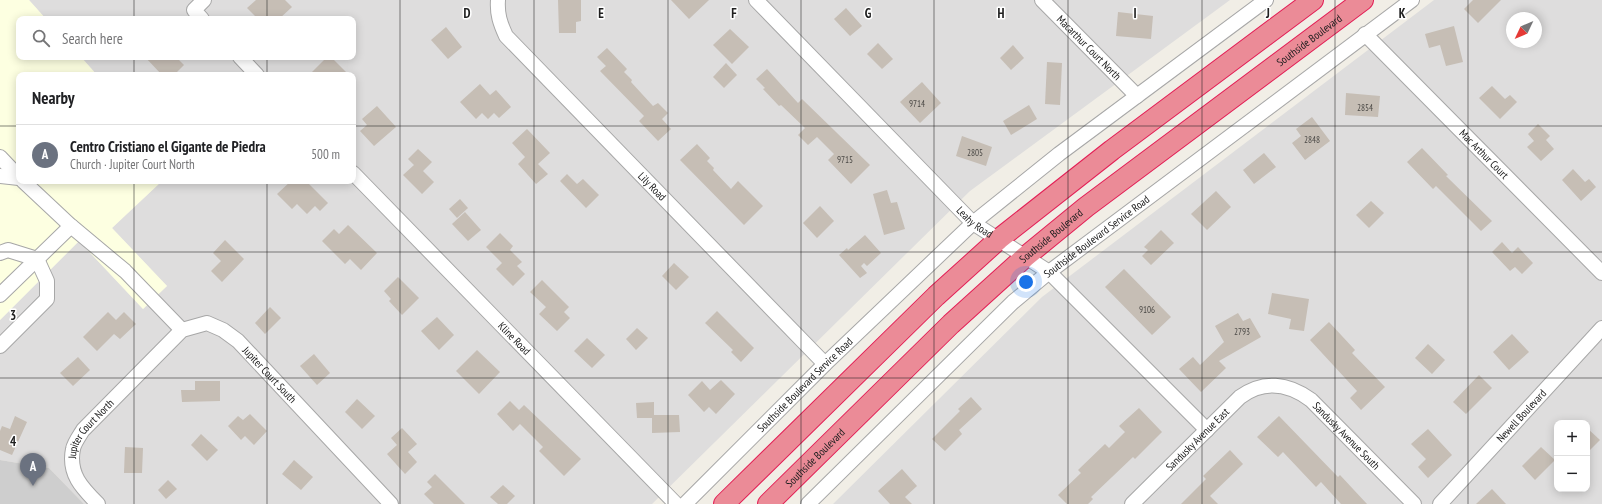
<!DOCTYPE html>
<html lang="en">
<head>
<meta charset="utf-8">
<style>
	:root { --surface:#fff; --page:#f2f2f2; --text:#202124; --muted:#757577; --line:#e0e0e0; --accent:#1a73e8 }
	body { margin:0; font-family:"PT Sans Narrow",sans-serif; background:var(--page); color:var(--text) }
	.controls { position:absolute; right:12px; bottom:12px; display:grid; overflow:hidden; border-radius:8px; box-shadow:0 2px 10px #0003 }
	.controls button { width:36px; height:36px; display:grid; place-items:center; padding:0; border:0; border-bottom:1px solid var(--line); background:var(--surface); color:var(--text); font:20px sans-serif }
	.compass { position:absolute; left:1506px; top:12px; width:36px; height:36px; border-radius:50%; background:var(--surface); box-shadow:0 2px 10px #0003; rotate:226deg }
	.you { position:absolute; left:1026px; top:282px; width:14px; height:14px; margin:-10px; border:3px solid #fff; border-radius:50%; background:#1a73e8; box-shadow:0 0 0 6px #1a73e833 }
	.badge { display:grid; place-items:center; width:26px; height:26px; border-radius:50%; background:var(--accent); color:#fff; font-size:13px; font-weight:700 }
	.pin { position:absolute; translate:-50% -33px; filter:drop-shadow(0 1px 2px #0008) }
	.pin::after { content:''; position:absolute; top:21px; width:14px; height:12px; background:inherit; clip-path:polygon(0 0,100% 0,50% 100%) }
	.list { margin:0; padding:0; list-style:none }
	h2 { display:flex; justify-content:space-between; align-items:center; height:52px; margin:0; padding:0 16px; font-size:17px }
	h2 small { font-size:13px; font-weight:400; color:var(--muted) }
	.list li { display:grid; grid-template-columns:26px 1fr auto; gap:12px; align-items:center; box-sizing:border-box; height:60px; padding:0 16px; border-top:1px solid var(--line) }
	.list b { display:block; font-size:15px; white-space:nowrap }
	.list p { margin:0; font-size:13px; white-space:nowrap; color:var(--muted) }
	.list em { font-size:13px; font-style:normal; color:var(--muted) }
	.icon { flex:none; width:22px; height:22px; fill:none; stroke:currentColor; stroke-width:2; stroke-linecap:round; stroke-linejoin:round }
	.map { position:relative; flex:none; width:1602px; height:504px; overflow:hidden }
	.search { position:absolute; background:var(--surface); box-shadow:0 2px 10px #0003; left:16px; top:16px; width:340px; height:44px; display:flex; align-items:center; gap:10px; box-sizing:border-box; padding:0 14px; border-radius:8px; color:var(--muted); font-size:15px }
	.panel { position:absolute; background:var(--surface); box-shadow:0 2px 10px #0003; left:16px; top:72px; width:340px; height:112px; border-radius:8px }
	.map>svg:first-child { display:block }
</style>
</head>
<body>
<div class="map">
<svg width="1602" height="504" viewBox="0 0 1602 504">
	<rect width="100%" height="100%" fill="#f1eee6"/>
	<!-- residential -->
	<g fill="#dedddd" fill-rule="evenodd">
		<polygon points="29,0 1230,0 970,191 652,504 84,504 49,468 0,460 0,320 79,241 143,309 167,286 112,228 162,181 353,181 353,75 97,75 81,57 353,57 353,19 46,19"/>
		<path d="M1434,0H1602V504H833L1042,297ZM1512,18H1536V42H1512ZM1557,423H1587V489H1557Z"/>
	</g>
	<!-- education -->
	<polygon fill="#fdffe1" points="0,0 29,0 46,19 19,19 19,57 81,57 97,75 19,75 19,181 162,181 112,228 167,286 143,309 79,241 0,320"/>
	<!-- religious -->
	<polygon fill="#cecece" points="0,460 49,468 84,504 0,504"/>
	<!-- building -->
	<g fill="#c6beb5">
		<polygon points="256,0 285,0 292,7 279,19 258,19 247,8"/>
		<polygon points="558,0 581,0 581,21 576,22 576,33 559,33"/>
		<polygon points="671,0 709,0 689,19"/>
		<polygon points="1473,0 1501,0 1478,23 1464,9"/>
		<polygon points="846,8 862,26 850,36 834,19"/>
		<polygon points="1118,12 1153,16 1151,39 1116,36"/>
		<polygon points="1454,26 1463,62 1446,66 1440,45 1429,48 1425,34"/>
		<polygon points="446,27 462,47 448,59 431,40"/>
		<polygon points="730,29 749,47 732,64 713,45"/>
		<polygon points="878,43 893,59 882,69 867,54"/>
		<polygon points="1013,45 1024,58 1011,70 1000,58"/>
		<polygon points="607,48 627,69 624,72 632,80 631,82 653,106 658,103 668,113 662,119 671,129 658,141 639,121 644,116 600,71 606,66 597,57"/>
		<polygon points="145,57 176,57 184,65 174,75 162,75"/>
		<polygon points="327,57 331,57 349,75 309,75"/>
		<polygon points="1047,62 1062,63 1060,105 1045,104"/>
		<polygon points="726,63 737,75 724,88 713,77"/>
		<polygon points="767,69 798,103 802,99 870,165 851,184 828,160 834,154 817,137 808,145 798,135 805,128 781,105 779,106 763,89 765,88 756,79"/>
		<polygon points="922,82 941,103 920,123 900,102"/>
		<polygon points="480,84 490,95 496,90 511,107 499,118 494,113 488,119 482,113 476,119 460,102"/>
		<polygon points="1492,86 1505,99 1510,95 1517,102 1500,119 1479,98"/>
		<polygon points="1346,93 1380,96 1378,117 1345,115"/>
		<polygon points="1029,105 1037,119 1011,135 1003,121"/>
		<polygon points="377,106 396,127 374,146 360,131 367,125 362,119"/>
		<polygon points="1312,117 1330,141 1305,160 1292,143 1301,136 1296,129"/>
		<polygon points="1538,124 1550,136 1546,140 1554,149 1541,161 1527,147 1534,141 1528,134"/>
		<polygon points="527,129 550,153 538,164 548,174 536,184 518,164 525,157 512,143"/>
		<polygon points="962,136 992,147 986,166 956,156"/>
		<polygon points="697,144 710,158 707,161 714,168 713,170 731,189 738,181 763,206 744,225 680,160"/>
		<polygon points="1422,148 1448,175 1446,176 1492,221 1481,231 1436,186 1433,189 1407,162"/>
		<polygon points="418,149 432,162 423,171 434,182 422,194 403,175 414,165 408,159"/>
		<polygon points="1264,153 1276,167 1254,184 1243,170"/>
		<polygon points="1573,169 1585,182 1589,179 1596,187 1581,201 1562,180"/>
		<polygon points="567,174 577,184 583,179 599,195 586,208 560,181"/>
		<polygon points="291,181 306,181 328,203 320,211 315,206 307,214 297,204 292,209 277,194"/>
		<polygon points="887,190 891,203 897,202 905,229 884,235 873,194"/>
		<polygon points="1216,191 1231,207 1207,230 1191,214"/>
		<polygon points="460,199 468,208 457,218 449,209"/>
		<polygon points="1371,201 1384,213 1369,228 1356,215"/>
		<polygon points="820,206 834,221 817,238 803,223"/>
		<polygon points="465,212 481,230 468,241 452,224"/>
		<polygon points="348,225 377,253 361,270 350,259 345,264 322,241 334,229 339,234"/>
		<polygon points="1161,230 1174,243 1151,265 1142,256 1148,250 1144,247"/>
		<polygon points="500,233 513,246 510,250 522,262 517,266 525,274 513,286 496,269 502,263 486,247"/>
		<polygon points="865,235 881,253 867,266 864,263 861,266 867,273 860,278 839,255 847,248 848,250"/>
		<polygon points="225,240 244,259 222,282 211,271 221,261 213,253"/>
		<polygon points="1502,242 1512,253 1518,247 1533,263 1522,274 1515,267 1510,271 1492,252"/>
		<polygon points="674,263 689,277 676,290 662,276"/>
		<polygon points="1124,269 1171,317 1152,335 1105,287"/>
		<polygon points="398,277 419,298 402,315 389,301 391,299 384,291"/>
		<polygon points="542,280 569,307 564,312 570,318 557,331 539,314 546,307 530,292"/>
		<polygon points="1272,293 1309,299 1304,331 1289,329 1291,319 1268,314"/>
		<polygon points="270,307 281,318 265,334 255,323"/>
		<polygon points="717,311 754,348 741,362 731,352 733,350 705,323"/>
		<polygon points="108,312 116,320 124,312 136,324 120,339 114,334 97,351 83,337"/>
		<polygon points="1238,313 1243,321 1250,318 1261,337 1219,361 1226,368 1201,392 1179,369 1193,357 1200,365 1224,342 1215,326"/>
		<polygon points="437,317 454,335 439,350 421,331"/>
		<polygon points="1329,322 1355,350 1352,353 1385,387 1361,410 1350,398 1357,391 1310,340"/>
		<polygon points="637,328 648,338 636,350 626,339"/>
		<polygon points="1512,334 1529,352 1509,370 1493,352"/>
		<polygon points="587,338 605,355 592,368 574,351"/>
		<polygon points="1428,344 1445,360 1432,374 1415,358"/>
		<polygon points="477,350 500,372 479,394 456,371"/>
		<polygon points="314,354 330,373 317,385 300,366"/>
		<polygon points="78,357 90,370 73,386 60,373"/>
		<polygon points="1479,375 1492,388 1466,414 1453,402"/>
		<polygon points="721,380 735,394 716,414 709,407 704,412 688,395 702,381 710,390"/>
		<polygon points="195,381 220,381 220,401 182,402 181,390 195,390"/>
		<polygon points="971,397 982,409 959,430 962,434 945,451 932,439 960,411 958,409"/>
		<polygon points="357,399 375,416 362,429 345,412"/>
		<polygon points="510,401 519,410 524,405 581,459 564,476 539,451 543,447 520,424 513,431 497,414"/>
		<polygon points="654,402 654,415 679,415 680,432 652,433 652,418 637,418 636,403"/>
		<polygon points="1139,408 1162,432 1135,459 1133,457 1091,497 1093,499 1088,504 1067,504 1058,495 1081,473 1078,470 1105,444 1109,448 1125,432 1119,426"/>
		<polygon points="250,414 267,431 254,445 245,436 241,440 228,426 238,416 243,420"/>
		<polygon points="15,416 27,422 12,455 0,450 0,431 2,426 10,429"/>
		<polygon points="1279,416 1338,477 1340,475 1367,504 1341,504 1321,482 1316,487 1283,452 1278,457 1257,437"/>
		<polygon points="402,428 417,444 408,452 417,462 405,474 387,454 397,445 391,438"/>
		<polygon points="1587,428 1600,440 1587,453"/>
		<polygon points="1428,429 1452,455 1428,478 1418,467 1426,459 1411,444"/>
		<polygon points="201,434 218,450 207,461 191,445"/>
		<polygon points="125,447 143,448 142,473 124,473"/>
		<polygon points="1541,447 1555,460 1535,480 1522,466"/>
		<polygon points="1230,450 1243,464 1210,496 1218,504 1181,504 1206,479 1203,476"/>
		<polygon points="294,460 313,477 301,490 282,474"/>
		<polygon points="902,469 917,486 905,497 912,504 890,504 878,491"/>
		<polygon points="435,474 465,504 434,504 424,494 432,487 427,482"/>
		<polygon points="168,480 177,489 166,499 158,490"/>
		<polygon points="503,485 515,496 507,504 498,504 490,497"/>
		<polygon points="1492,489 1506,504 1476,504"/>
	</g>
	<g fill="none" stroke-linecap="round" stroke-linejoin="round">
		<defs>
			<g id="minor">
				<path id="s1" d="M498,0C497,14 500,23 506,36L825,364"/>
				<path id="s2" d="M756,0L973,223L1049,272L1207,430"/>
				<path id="s3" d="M1042,0L1137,96"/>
				<polyline points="202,19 194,10 204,0"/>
				<path id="s4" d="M1365,34L1602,273"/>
				<polyline points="240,57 257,75"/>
				<polyline points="0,157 19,177"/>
				<path id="s5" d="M353,173L676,504"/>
				<polyline points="0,176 19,178"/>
				<polyline points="23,181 71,226 125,271 182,330"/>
				<polyline points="0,253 8,250 37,259 47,281 47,299 0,346"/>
				<polyline points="0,295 71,226"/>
				<path id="s6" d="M98,504C82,488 68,474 73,449C74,443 80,435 83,430L182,330L207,323L223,330L238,341L391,504"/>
				<path id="s7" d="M685,504L825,364L973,223L1059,154L1266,0"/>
				<path id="s8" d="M808,504L1013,302L1049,272L1412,0"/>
				<path id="s9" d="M1132,504L1240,397C1263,380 1288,383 1311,400L1414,504"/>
				<path id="s10" d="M1440,504L1602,328"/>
			</g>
			<g id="highway">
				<polyline points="724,504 936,296 999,239 1112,150 1313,0"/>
				<path id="s11" d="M768,504L951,324L1025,257L1086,207L1363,0"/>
			</g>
		</defs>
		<!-- minor casing -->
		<use href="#minor" stroke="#a7a7a7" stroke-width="16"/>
		<!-- highway casing -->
		<use href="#highway" stroke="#e31f56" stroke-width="22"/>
		<!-- minor -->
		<use href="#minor" stroke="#fff" stroke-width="14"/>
		<!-- highway -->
		<use href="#highway" stroke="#eb8b97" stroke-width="20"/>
	</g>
	<!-- grid -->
	<path fill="none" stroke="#202020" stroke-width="1" stroke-opacity="0.55" d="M134,0V19M267,0V19M400,0V504M534,0V504M668,0V504M801,0V504M934,0V504M1068,0V504M1202,0V504M1335,0V504M1468,0V504M134,57V75M267,57V75M0,126H19M353,126H1602M134,181V504M267,181V504M0,252H1602M0,378H1602"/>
	<g text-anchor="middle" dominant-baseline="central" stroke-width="3" stroke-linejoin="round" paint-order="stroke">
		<!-- number labels -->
		<g font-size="9" fill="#4a4845">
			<text x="917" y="103">9714</text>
			<text x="1365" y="107">2854</text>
			<text x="1312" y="139">2848</text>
			<text x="975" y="152">2805</text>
			<text x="845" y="159">9715</text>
			<text x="1147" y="309">9106</text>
			<text x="1242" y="331">2793</text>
		</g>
		<!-- street labels -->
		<g font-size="11" fill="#202020" stroke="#fff">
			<text stroke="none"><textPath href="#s11" startOffset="714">Southside Boulevard</textPath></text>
			<text stroke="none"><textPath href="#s3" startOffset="67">Macarthur Court North</textPath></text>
			<text stroke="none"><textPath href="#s4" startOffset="169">Mac Arthur Court</textPath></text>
			<text stroke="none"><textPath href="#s1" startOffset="247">Lily Road</textPath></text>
			<text stroke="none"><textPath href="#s2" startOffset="312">Leahy Road</textPath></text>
			<text stroke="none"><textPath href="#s11" startOffset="390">Southside Boulevard</textPath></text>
			<text stroke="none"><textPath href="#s8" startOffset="394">Southside Boulevard Service Road</textPath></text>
			<text stroke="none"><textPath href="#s5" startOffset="231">Kline Road</textPath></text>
			<text stroke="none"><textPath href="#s6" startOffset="334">Jupiter Court South</textPath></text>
			<text stroke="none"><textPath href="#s7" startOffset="169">Southside Boulevard Service Road</textPath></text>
			<text stroke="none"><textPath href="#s10" startOffset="120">Newell Boulevard</textPath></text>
			<text stroke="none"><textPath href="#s6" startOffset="90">Jupiter Court North</textPath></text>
			<text stroke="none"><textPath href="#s9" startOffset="279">Sandusky Avenue South</textPath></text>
			<text stroke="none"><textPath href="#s9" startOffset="92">Sandusky Avenue East</textPath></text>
			<text stroke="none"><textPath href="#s11" startOffset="66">Southside Boulevard</textPath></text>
		</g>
	</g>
	<g font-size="13" text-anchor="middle" font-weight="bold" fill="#202020" stroke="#fff" stroke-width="3" stroke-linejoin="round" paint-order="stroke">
		<text x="467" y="18">D</text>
		<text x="601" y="18">E</text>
		<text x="734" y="18">F</text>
		<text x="868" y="18">G</text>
		<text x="1001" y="18">H</text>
		<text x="1135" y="18">I</text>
		<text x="1268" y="18">J</text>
		<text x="1402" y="18">K</text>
		<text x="13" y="320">3</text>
		<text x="13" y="446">4</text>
	</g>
</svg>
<div class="controls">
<button>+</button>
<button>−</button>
</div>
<svg class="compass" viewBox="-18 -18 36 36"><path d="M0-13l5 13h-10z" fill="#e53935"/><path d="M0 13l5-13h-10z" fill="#757577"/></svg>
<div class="you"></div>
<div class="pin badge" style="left:33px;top:486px;background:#6b7280">A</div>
<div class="search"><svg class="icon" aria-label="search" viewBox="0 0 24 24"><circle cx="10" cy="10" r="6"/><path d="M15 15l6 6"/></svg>Search here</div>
<section class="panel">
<h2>Nearby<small></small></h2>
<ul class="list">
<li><span class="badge" style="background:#6b7280">A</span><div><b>Centro Cristiano el Gigante de Piedra</b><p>Church · Jupiter Court North</p></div><em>500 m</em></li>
</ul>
</section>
</div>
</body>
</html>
